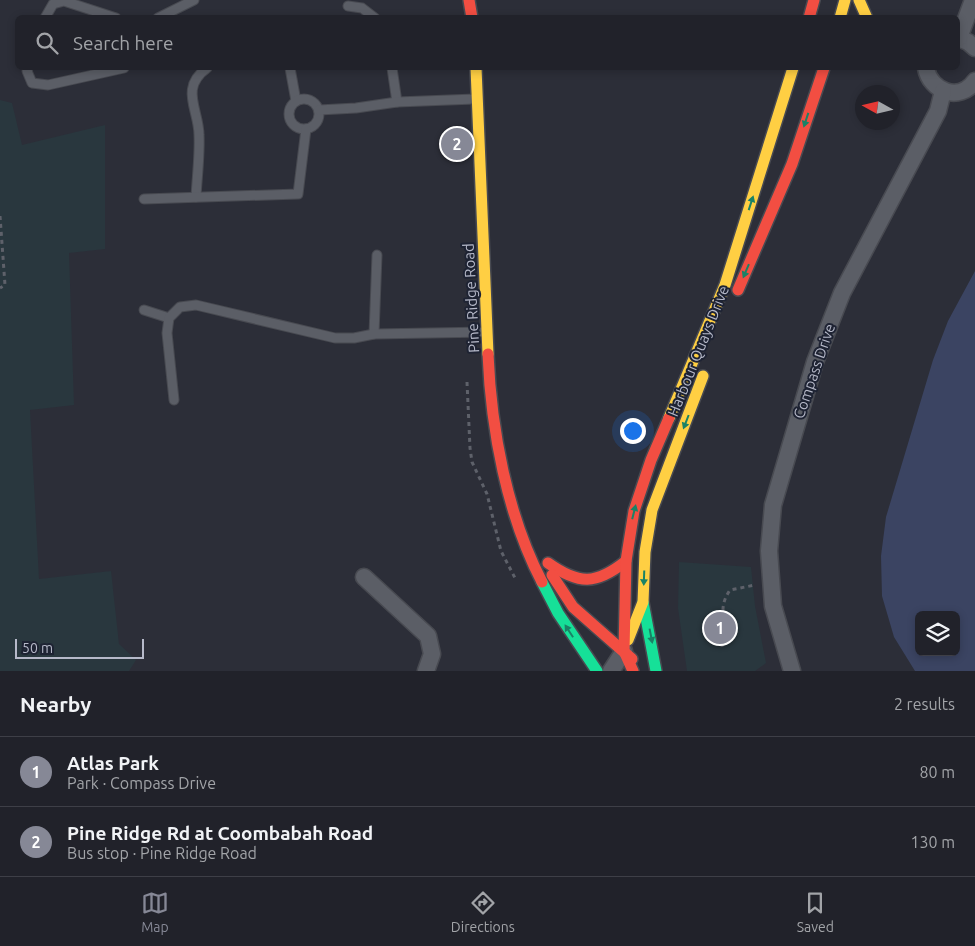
<!DOCTYPE html>
<html lang="en">
<head>
<meta charset="utf-8">
<style>
	:root { --surface:#21222a; --page:#2d2f36; --text:#f1f3f6; --muted:#a2a4a8; --line:#3e3f47; --accent:#868896 }
	body { margin:0; font-family:Ubuntu,sans-serif; background:var(--page); color:var(--text) }
	.controls { position:absolute; right:15px; bottom:15px; display:grid; overflow:hidden; border-radius:8px; box-shadow:0 2px 8px #0003 }
	.controls button { width:45px; height:45px; display:grid; place-items:center; padding:0; border:0; border-bottom:1px solid var(--line); background:var(--surface); color:var(--text); font:25px sans-serif }
	.compass { position:absolute; left:855px; top:85px; width:45px; height:45px; border-radius:50%; background:var(--surface); box-shadow:0 2px 8px #0003; rotate:278deg }
	.scale { position:absolute; left:15px; bottom:12px; width:129px; box-sizing:border-box; padding-left:5px; border:2px solid #b6b9c9; border-top:0; font-size:14px; line-height:18px; white-space:nowrap; color:#b6b9c9; -webkit-text-stroke:4px #1e2333; paint-order:stroke }
	.you { position:absolute; left:632px; top:430px; width:18px; height:18px; margin:-12px; border:4px solid #fff; border-radius:50%; background:#1a73e8; box-shadow:0 0 0 8px #1a73e833 }
	.badge { display:grid; place-items:center; width:32px; height:32px; border-radius:50%; background:var(--accent); color:#fff; font-size:16px; font-weight:700 }
	.pin { position:absolute; translate:-50% -50%; border:2px solid #fff; box-shadow:0 1px 5px #0006 }
	.list { margin:0; padding:0; list-style:none }
	h2 { display:flex; justify-content:space-between; align-items:center; height:65px; margin:0; padding:0 20px; font-size:21px }
	h2 small { font-size:16px; font-weight:400; color:var(--muted) }
	.list li { display:grid; grid-template-columns:32px 1fr auto; gap:15px; align-items:center; box-sizing:border-box; height:70px; padding:0 20px; border-top:1px solid var(--line) }
	.list b { display:block; font-size:19px; white-space:nowrap }
	.list p { margin:0; font-size:16px; white-space:nowrap; color:var(--muted) }
	.list em { font-size:16px; font-style:normal; color:var(--muted) }
	.icon { flex:none; width:28px; height:28px; fill:none; stroke:currentColor; stroke-width:2; stroke-linecap:round; stroke-linejoin:round }
	.map { position:relative; flex:none; width:975px; height:671px; overflow:hidden }
	.search { position:absolute; background:var(--surface); box-shadow:0 2px 8px #0003; left:15px; right:15px; top:15px; height:55px; display:flex; align-items:center; gap:12px; box-sizing:border-box; padding:0 18px; border-radius:8px; color:var(--muted); font-size:19px }
	.sheet { height:205px; background:var(--surface) }
	nav { display:flex; justify-content:space-around; align-items:center; box-sizing:border-box; height:70px; border-top:1px solid var(--line); background:var(--surface); font-size:14px; color:var(--muted) }
	nav a { display:grid; justify-items:center; gap:2px }
	nav .on { color:var(--accent) }
	.map>svg:first-child { display:block }
</style>
</head>
<body>
<div class="map">
<svg width="975" height="671" viewBox="0 0 975 671">
	<rect width="100%" height="100%" fill="#2c2e38"/>
	<!-- green -->
	<g fill="#29373e">
		<polygon points="0,100 12,103 22,145 105,125 105,249 69,253 74,405 30,410 39,579 111,571 119,644 136,660 129,671 0,671"/>
		<polygon points="679,562 751,567 755,606 766,663 755,671 687,671 678,608"/>
	</g>
	<!-- water -->
	<path fill="#3b4462" fill-rule="evenodd" d="M975,271V671H915L894,637L882,596L881,556L886,517L933,360L948,321ZM919,615H956V652H919Z"/>
	<g fill="none" stroke-linecap="round" stroke-linejoin="round">
		<defs>
			<g id="lane">
				<polyline points="348,6 362,8 375,18"/>
				<polyline points="45,18 53,4 64,1 116,18"/>
				<polyline points="158,18 194,0"/>
				<polyline points="28,68 27,71 32,83 48,85 124,68"/>
				<polyline points="290,68 296,101"/>
				<polyline points="392,68 397,102"/>
				<circle cx="304" cy="114" r="15"/>
				<polyline points="319,110 356,108 397,102 475,99"/>
				<path d="M196,197C197,177 200,155 199,135C199,110 179,88 207,68"/>
				<polyline points="144,199 298,194 306,129"/>
				<polyline points="144,310 169,318"/>
				<polyline points="374,334 377,255"/>
				<polyline points="174,400 167,333 169,318 180,307 196,305 335,338 354,338 374,334 487,332"/>
			</g>
			<g id="street">
				<polyline points="958,38 968,42 975,48"/>
				<polyline points="959,38 973,0"/>
				<path d="M926,68C930,91 959,103 975,81"/>
				<polyline points="364,577 428,636 432,654 426,671"/>
				<polyline points="611,671 624,651"/>
				<polyline points="792,671 773,606 769,551 773,505 815,362 842,293 938,111 943,91"/>
			</g>
			<g id="fast">
				<polyline points="542,582 558,613 597,671"/>
				<polyline points="643,602 656,671"/>
			</g>
			<g id="slow">
				<polyline points="859,0 867,18"/>
				<polyline points="840,18 845,0"/>
				<polyline points="476,68 488,354"/>
				<polyline points="669,418 725,285 793,68"/>
				<polyline points="628,640 643,602 645,552 652,510 703,376"/>
			</g>
			<g id="jam">
				<polyline points="469,0 472,18"/>
				<polyline points="809,18 814,0"/>
				<polyline points="738,290 792,164 824,68"/>
				<path d="M488,354C491,429 507,515 542,582"/>
				<path d="M548,563C579,585 596,585 626,561"/>
				<polyline points="552,575 573,607 632,659"/>
				<polyline points="633,671 624,651 626,561 634,511 651,460 669,418"/>
			</g>
		</defs>
		<!-- lane casing -->
		<use href="#lane" stroke="#484a51" stroke-width="11"/>
		<!-- street casing -->
		<use href="#street" stroke="#484a51" stroke-width="19"/>
		<!-- fast casing -->
		<use href="#fast" stroke="#484a51" stroke-width="14"/>
		<!-- slow casing -->
		<use href="#slow" stroke="#484a51" stroke-width="14"/>
		<!-- jam casing -->
		<use href="#jam" stroke="#484a51" stroke-width="14"/>
		<!-- path -->
		<g stroke="#5e616a" stroke-width="3" stroke-dasharray="4 4" stroke-linecap="butt">
			<polyline points="0,216 5,285 0,288"/>
			<polyline points="467,382 470,448 472,462 487,494 501,551 515,578"/>
			<path d="M730,641C725,621 717,609 730,590L755,585"/>
			<polyline points="722,647 721,640 729,636"/>
		</g>
		<!-- lane -->
		<use href="#lane" stroke="#5b5e66" stroke-width="9"/>
		<!-- street -->
		<use href="#street" stroke="#5b5e66" stroke-width="16"/>
		<!-- fast -->
		<use href="#fast" stroke="#16e098" stroke-width="11"/>
		<!-- slow -->
		<use href="#slow" stroke="#ffcf43" stroke-width="11"/>
		<!-- jam -->
		<use href="#jam" stroke="#f24e42" stroke-width="11"/>
	</g>
	<!-- one-way arrows -->
	<defs><path id="oneway-solid" d="M-6-.8H1V-3.2L6.5 0L1 3.2V.8H-6Z" transform="scale(1.25)"/></defs>
	<g fill="#1a8266">
		<use href="#oneway-solid" transform="translate(806 120) rotate(108)"/>
		<use href="#oneway-solid" transform="translate(751 203) rotate(-72)"/>
		<use href="#oneway-solid" transform="translate(746 271) rotate(113)"/>
		<use href="#oneway-solid" transform="translate(686 422) rotate(111)"/>
		<use href="#oneway-solid" transform="translate(634 512) rotate(-76)"/>
		<use href="#oneway-solid" transform="translate(644 578) rotate(92)"/>
		<use href="#oneway-solid" transform="translate(569 631) rotate(-123)"/>
		<use href="#oneway-solid" transform="translate(651 636) rotate(79)"/>
	</g>
	<g text-anchor="middle" dominant-baseline="central" stroke-width="4" stroke-linejoin="round" paint-order="stroke">
		<!-- street labels -->
		<g font-size="15" fill="#b6b9c9" stroke="#1e2333">
			<text transform="translate(471 298) rotate(-93)">Pine Ridge Road</text>
			<text transform="translate(698 351) rotate(-68)">Harbour Quays Drive</text>
			<text transform="translate(814 371) rotate(-71)">Compass Drive</text>
		</g>
	</g>
</svg>
<div class="controls">
<button><svg class="icon" aria-label="layers" viewBox="0 0 24 24"><path d="M12 4l9 5-9 5-9-5zM3 14l9 5 9-5"/></svg></button>
</div>
<svg class="compass" viewBox="-18 -18 36 36"><path d="M0-13l5 13h-10z" fill="#e53935"/><path d="M0 13l5-13h-10z" fill="#a2a4a8"/></svg>
<div class="scale">50 m</div>
<div class="you"></div>
<div class="pin badge" style="left:720px;top:628px">1</div>
<div class="pin badge" style="left:457px;top:144px">2</div>
<div class="search"><svg class="icon" aria-label="search" viewBox="0 0 24 24"><circle cx="10" cy="10" r="6"/><path d="M15 15l6 6"/></svg>Search here</div>
</div>
<section class="sheet">
<h2>Nearby<small>2 results</small></h2>
<ul class="list">
<li><span class="badge">1</span><div><b>Atlas Park</b><p>Park · Compass Drive</p></div><em>80 m</em></li>
<li><span class="badge">2</span><div><b>Pine Ridge Rd at Coombabah Road</b><p>Bus stop · Pine Ridge Road</p></div><em>130 m</em></li>
</ul>
</section>
<nav>
<a class="on"><svg class="icon" aria-label="map" viewBox="0 0 24 24"><path d="M3 6l6-2 6 2 6-2v14l-6 2-6-2-6 2zM9 4v14M15 6v14"/></svg>Map</a>
<a><svg class="icon" aria-label="directions" viewBox="0 0 24 24"><path d="M12 3l9 9-9 9-9-9zM9 14v-3h6M13 9l2 2-2 2"/></svg>Directions</a>
<a><svg class="icon" aria-label="saved" viewBox="0 0 24 24"><path d="M7 4h10v16l-5-4-5 4z"/></svg>Saved</a>
</nav>
</body>
</html>
